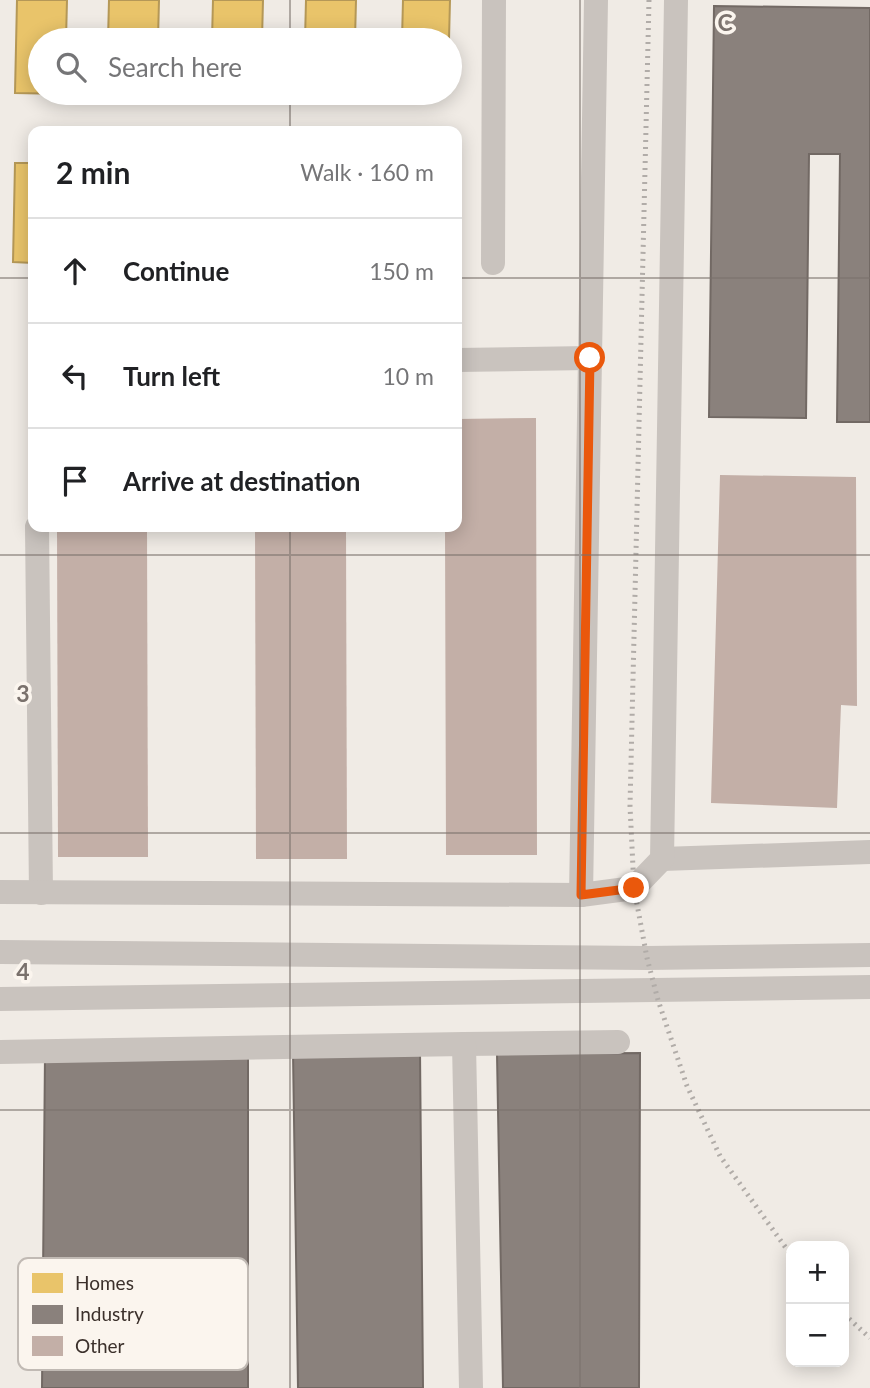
<!DOCTYPE html>
<html lang="en">
<head>
<meta charset="utf-8">
<style>
	:root { --surface:#fff; --page:#f6f6f6; --text:#202124; --muted:#757577; --line:#e0e0e0 }
	body { margin:0; font-family:Lato,sans-serif; background:var(--page); color:var(--text) }
	.controls { position:absolute; right:21px; bottom:21px; display:grid; overflow:hidden; border-radius:14px; box-shadow:0 4px 18px #0003 }
	.controls button { width:63px; height:63px; display:grid; place-items:center; padding:0; border:0; border-bottom:2px solid var(--line); background:var(--surface); color:var(--text); font:35px sans-serif }
	.stop { position:absolute; width:21px; height:21px; margin:-16px; border:5px solid #ea580c; border-radius:50%; background:#fff }
	.stop.end { background:#ea580c; border-color:#fff; box-shadow:0 2px 7px #0008 }
	.list { margin:0; padding:0; list-style:none }
	h2 { display:flex; justify-content:space-between; align-items:center; height:91px; margin:0; padding:0 28px; font-size:30px }
	h2 small { font-size:23px; font-weight:400; color:var(--muted) }
	.list li { display:grid; grid-template-columns:46px 1fr auto; gap:21px; align-items:center; box-sizing:border-box; height:105px; padding:0 28px; border-top:2px solid var(--line) }
	.list b { display:block; font-size:26px; white-space:nowrap }
	.list em { font-size:23px; font-style:normal; color:var(--muted) }
	.icon { flex:none; width:38px; height:38px; fill:none; stroke:currentColor; stroke-width:2; stroke-linecap:round; stroke-linejoin:round }
	.map { position:relative; flex:none; width:870px; height:1388px; overflow:hidden }
	.search { position:absolute; background:var(--surface); box-shadow:0 4px 18px #0003; left:28px; top:28px; width:434px; height:77px; display:flex; align-items:center; gap:18px; box-sizing:border-box; padding:0 24px; border-radius:38px; color:var(--muted); font-size:26px }
	.panel { position:absolute; background:var(--surface); box-shadow:0 4px 18px #0003; left:28px; top:126px; width:434px; height:406px; border-radius:14px }
	.map>svg:first-child { display:block }
</style>
</head>
<body>
<div class="map">
<svg width="870" height="1388" viewBox="0 0 870 1388">
	<rect width="100%" height="100%" fill="#f0ebe5"/>
	<!-- homes -->
	<g fill="#e9c46a" stroke="#b59857" stroke-width="2">
		<polygon points="17,0 67,0 66,40 40,40 40,93 65,94 15,93"/>
		<polygon points="109,0 159,0 158,40 108,40"/>
		<polygon points="213,0 263,0 262,40 212,40"/>
		<polygon points="306,0 356,0 355,40 305,40"/>
		<polygon points="403,0 450,0 449,40 402,40"/>
		<polygon points="15,163 33,163 33,263 13,262"/>
	</g>
	<!-- industry -->
	<g fill="#8a817c" stroke="#726964" stroke-width="2">
		<polygon points="714,6 870,8 870,422 837,422 840,154 809,154 806,418 709,417"/>
		<polygon points="420,1050 423,1388 298,1388 293,1052"/>
		<polygon points="640,1053 639,1388 503,1388 497,1054"/>
		<polygon points="45,1054 248,1056 248,1388 42,1388"/>
	</g>
	<!-- building -->
	<g fill="#c3afa7">
		<polygon points="536,418 537,855 446,855 445,527 457,527 457,419"/>
		<polygon points="720,475 856,477 857,706 841,705 837,808 711,803"/>
		<polygon points="57,527 147,527 148,857 58,857"/>
		<polygon points="255,527 346,527 347,859 256,859"/>
	</g>
	<g fill="none" stroke-linecap="round" stroke-linejoin="round">
		<!-- minor -->
		<g stroke="#c9c3be" stroke-width="24">
			<polyline points="493,263 494,0"/>
			<polyline points="457,360 590,358"/>
			<polyline points="37,527 41,893"/>
			<polyline points="662,859 870,852"/>
			<polyline points="0,892 581,895 634,888 662,859 676,0"/>
			<polyline points="581,895 596,0"/>
			<polyline points="0,952 647,958 870,955"/>
			<polyline points="0,999 870,987"/>
			<polyline points="464,1044 618,1042"/>
			<polyline points="0,1052 464,1044 471,1388"/>
		</g>
		<!-- rail -->
		<g stroke="#b1aca8" stroke-width="5" stroke-dasharray="2 5" stroke-linecap="butt">
			<polyline points="649,0 630,806 634,888 647,958 658,1000 687,1086 720,1156 791,1255"/>
			<polyline points="844,1314 870,1338"/>
		</g>
	</g>
	<g fill="none" stroke-linecap="round" stroke-linejoin="round">
		<!-- route -->
		<polyline stroke="#ea580c" stroke-width="9" points="590,358 581,895 634,888"/>
	</g>
	<!-- grid -->
	<path fill="none" stroke="#7a716c" stroke-width="2" stroke-opacity="0.55" d="M290,0V40M580,0V1388M290,93V131M0,278H33M457,278H870M290,527V1388M0,555H870M0,833H870M0,1110H870"/>
	<!-- legend -->
	<rect x="18" y="1258" width="230" height="112" rx="10" fill="#fbf5ee" stroke="#c1bab4" stroke-width="2"/>
	<rect x="32" y="1273" width="31" height="20" fill="#e9c46a"/>
	<rect x="32" y="1305" width="31" height="19" fill="#8a817c"/>
	<rect x="32" y="1336" width="31" height="20" fill="#c3afa7"/>
	<g font-size="19" fill="#3b302b">
		<text x="75" y="1290">Homes</text>
		<text x="75" y="1321">Industry</text>
		<text x="75" y="1353">Other</text>
	</g>
	<g font-size="23" text-anchor="middle" font-weight="bold" fill="#7a716c" stroke="#fbf5ee" stroke-width="7" stroke-linejoin="round" paint-order="stroke">
		<text x="725" y="31">C</text>
		<text x="23" y="702">3</text>
		<text x="23" y="980">4</text>
	</g>
</svg>
<div class="controls">
<button>+</button>
<button>−</button>
</div>
<div class="stop" style="left:590px;top:358px"></div>
<div class="stop end" style="left:634px;top:888px"></div>
<div class="search"><svg class="icon" aria-label="search" viewBox="0 0 24 24"><circle cx="10" cy="10" r="6"/><path d="M15 15l6 6"/></svg>Search here</div>
<section class="panel">
<h2>2 min<small>Walk · 160 m</small></h2>
<ul class="list">
<li><svg class="icon" aria-label="ahead" viewBox="0 0 24 24"><path d="M12 20V5M6 11l6-6 6 6"/></svg><div><b>Continue</b></div><em>150 m</em></li>
<li><svg class="icon" aria-label="left" viewBox="0 0 24 24"><path d="M17 20v-9H6M10 6l-5 5 5 5"/></svg><div><b>Turn left</b></div><em>10 m</em></li>
<li><svg class="icon" aria-label="arrive" viewBox="0 0 24 24"><path d="M6 21V4h12l-3 4 3 4H6"/></svg><div><b>Arrive at destination</b></div></li>
</ul>
</section>
</div>
</body>
</html>
